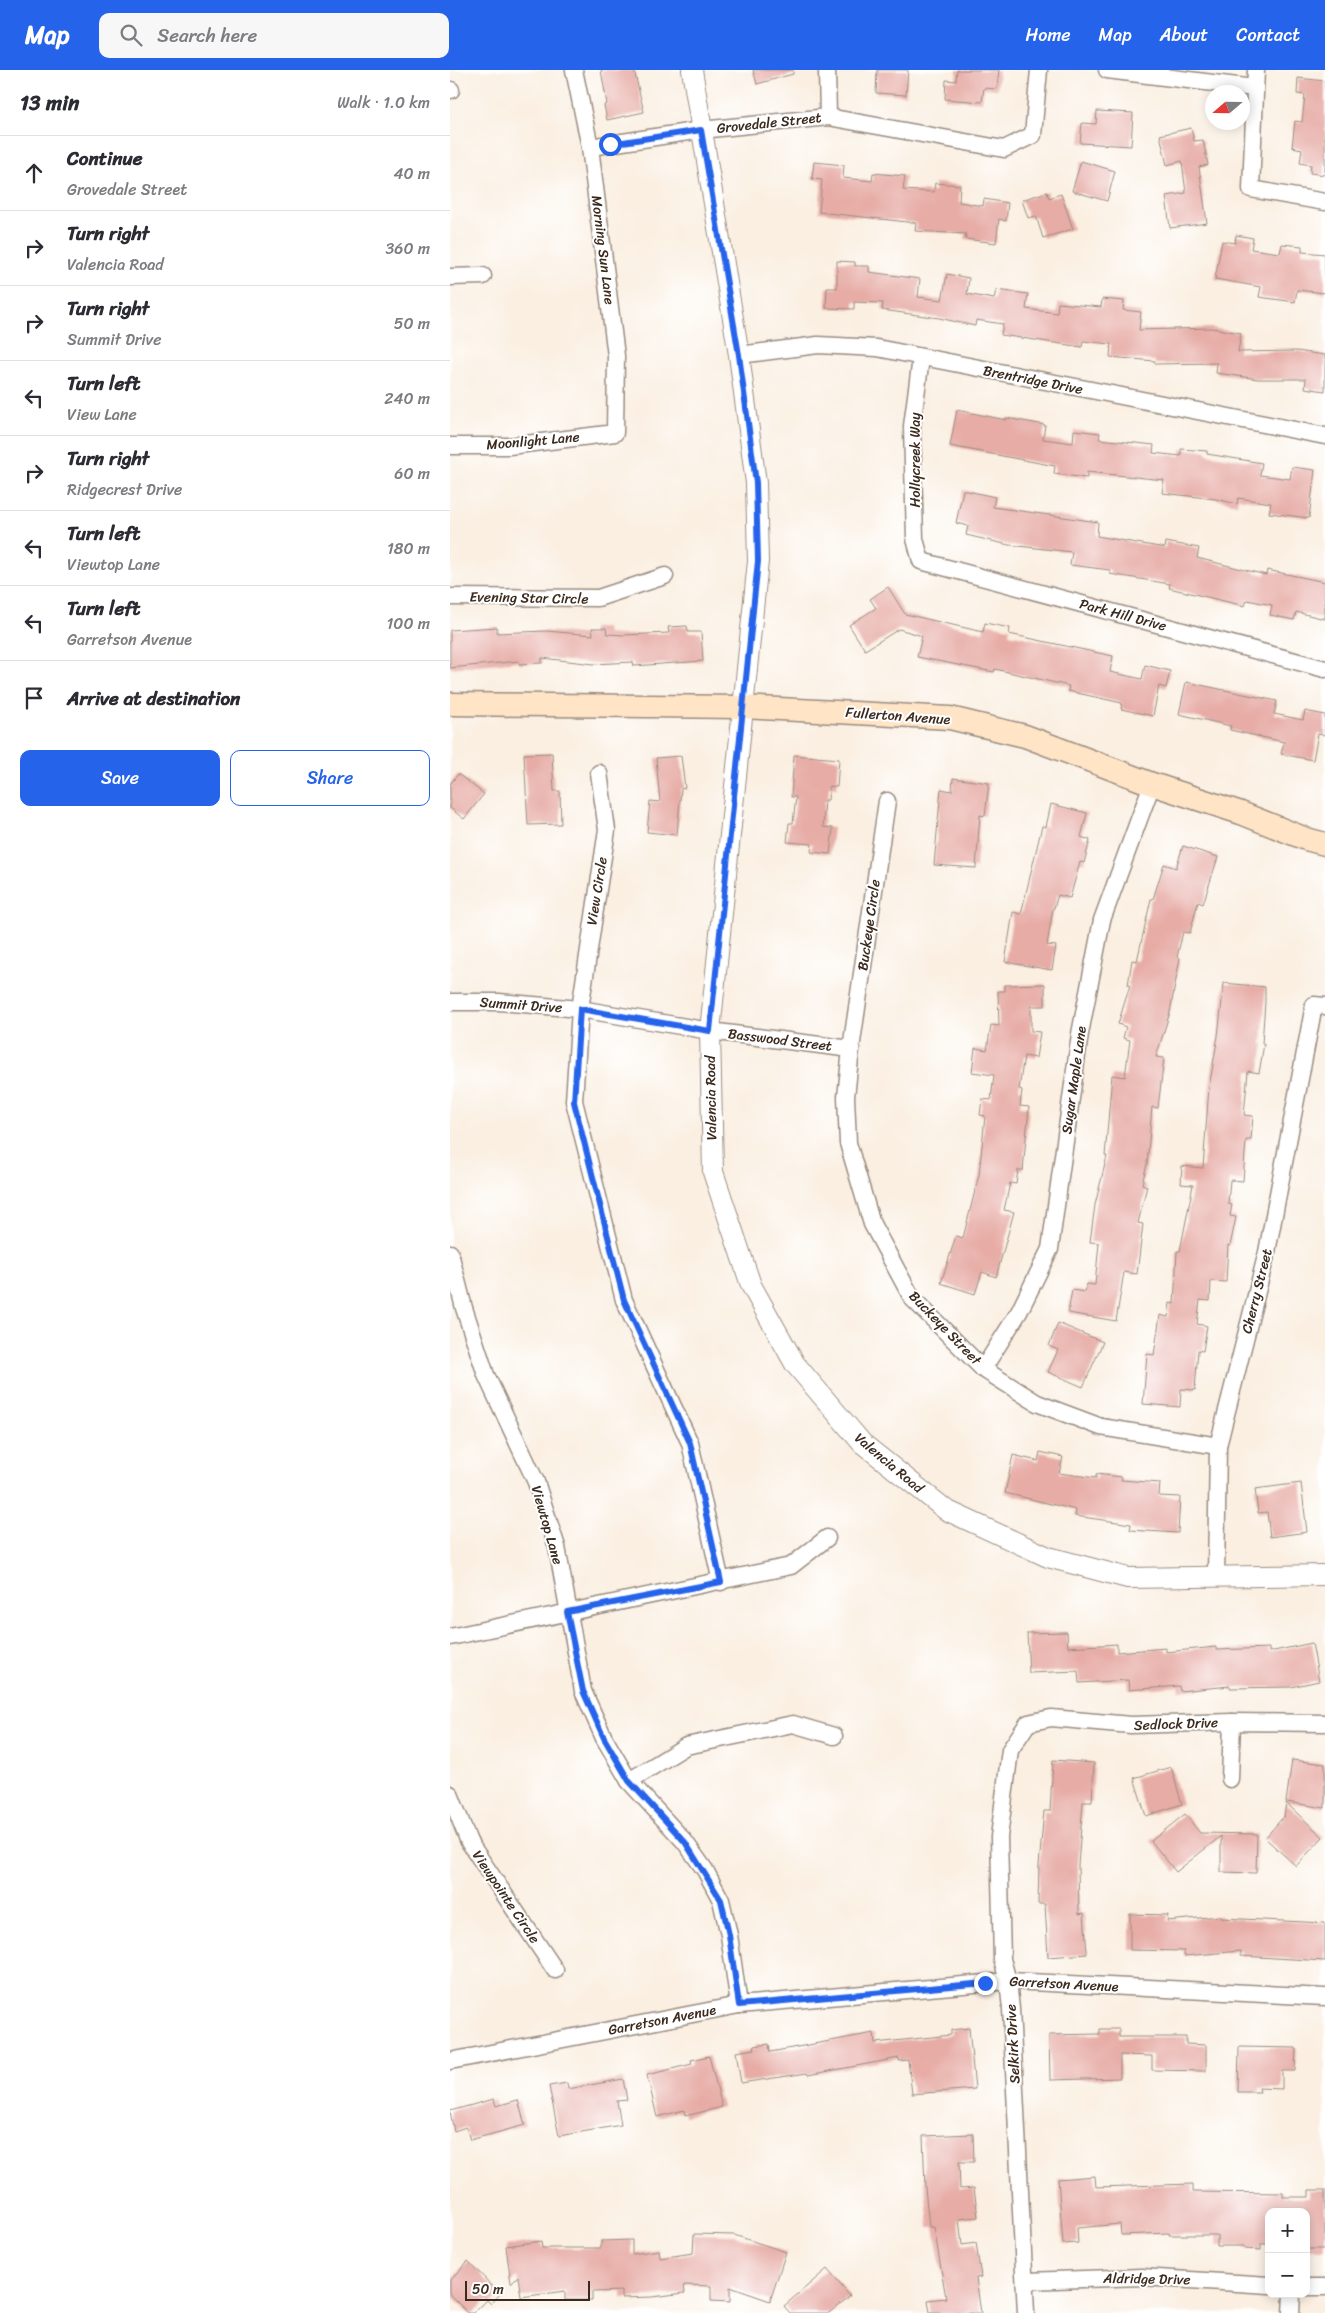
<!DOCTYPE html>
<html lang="en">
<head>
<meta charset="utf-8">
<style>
	:root { --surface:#fff; --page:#f7f7f7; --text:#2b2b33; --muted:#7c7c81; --line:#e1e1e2; --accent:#2563eb }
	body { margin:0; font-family:Sriracha,sans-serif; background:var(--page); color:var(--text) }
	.controls { position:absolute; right:15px; bottom:15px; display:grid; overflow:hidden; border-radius:10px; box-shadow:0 2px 12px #0003 }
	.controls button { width:45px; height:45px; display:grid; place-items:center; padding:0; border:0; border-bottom:1px solid var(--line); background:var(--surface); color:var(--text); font:25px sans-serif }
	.compass { position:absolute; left:755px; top:15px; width:45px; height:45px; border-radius:50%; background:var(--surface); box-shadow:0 2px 12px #0003; rotate:250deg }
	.scale { position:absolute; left:15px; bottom:12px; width:125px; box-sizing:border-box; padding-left:5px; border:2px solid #3b2a1e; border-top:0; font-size:14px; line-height:18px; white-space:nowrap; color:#3b2a1e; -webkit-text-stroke:4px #fff; paint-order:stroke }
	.stop { position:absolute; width:15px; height:15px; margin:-11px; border:4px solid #2563eb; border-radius:50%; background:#fff }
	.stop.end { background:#2563eb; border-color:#fff; box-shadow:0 1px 5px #0008 }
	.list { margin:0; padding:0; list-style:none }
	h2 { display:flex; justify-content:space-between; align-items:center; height:65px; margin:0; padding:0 20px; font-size:21px }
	h2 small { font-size:16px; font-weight:400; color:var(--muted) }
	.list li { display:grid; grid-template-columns:32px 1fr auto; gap:15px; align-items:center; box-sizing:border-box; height:75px; padding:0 20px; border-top:1px solid var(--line) }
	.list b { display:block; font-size:19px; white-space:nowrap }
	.list p { margin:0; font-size:16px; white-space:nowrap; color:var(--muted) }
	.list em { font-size:16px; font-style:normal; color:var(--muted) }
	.actions { display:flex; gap:10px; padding:15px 20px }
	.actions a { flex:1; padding:11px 0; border:1px solid var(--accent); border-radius:10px; text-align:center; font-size:18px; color:var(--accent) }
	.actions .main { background:var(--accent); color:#fff }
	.icon { flex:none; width:28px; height:28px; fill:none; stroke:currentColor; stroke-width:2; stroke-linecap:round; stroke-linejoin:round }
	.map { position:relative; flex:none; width:875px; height:2243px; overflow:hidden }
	header { display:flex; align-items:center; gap:30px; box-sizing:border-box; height:70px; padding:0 25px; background:var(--accent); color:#fff }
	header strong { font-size:24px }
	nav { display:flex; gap:28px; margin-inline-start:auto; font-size:18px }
	.search { width:350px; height:45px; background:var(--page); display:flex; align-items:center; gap:12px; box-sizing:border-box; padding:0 18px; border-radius:10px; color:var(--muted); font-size:19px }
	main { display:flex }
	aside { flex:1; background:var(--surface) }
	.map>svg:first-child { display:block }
</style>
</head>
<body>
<header>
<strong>Map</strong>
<div class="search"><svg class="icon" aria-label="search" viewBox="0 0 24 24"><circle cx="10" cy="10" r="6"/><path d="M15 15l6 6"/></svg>Search here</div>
<nav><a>Home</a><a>Map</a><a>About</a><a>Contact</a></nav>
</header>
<main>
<aside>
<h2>13 min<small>Walk · 1.0 km</small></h2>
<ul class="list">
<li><svg class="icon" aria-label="ahead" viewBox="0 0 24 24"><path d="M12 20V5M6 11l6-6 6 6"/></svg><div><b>Continue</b><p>Grovedale Street</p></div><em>40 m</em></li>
<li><svg class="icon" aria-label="right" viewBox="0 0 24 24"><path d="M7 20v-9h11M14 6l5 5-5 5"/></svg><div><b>Turn right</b><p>Valencia Road</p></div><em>360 m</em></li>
<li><svg class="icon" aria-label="right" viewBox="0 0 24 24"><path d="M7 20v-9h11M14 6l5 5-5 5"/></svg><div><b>Turn right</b><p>Summit Drive</p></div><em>50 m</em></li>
<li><svg class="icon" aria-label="left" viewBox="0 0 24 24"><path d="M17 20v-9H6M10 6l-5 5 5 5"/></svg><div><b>Turn left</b><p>View Lane</p></div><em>240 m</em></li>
<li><svg class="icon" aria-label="right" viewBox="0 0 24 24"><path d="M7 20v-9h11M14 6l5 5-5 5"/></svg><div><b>Turn right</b><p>Ridgecrest Drive</p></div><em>60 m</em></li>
<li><svg class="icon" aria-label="left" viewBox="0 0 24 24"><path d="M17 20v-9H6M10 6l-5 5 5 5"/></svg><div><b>Turn left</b><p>Viewtop Lane</p></div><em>180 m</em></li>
<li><svg class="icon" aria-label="left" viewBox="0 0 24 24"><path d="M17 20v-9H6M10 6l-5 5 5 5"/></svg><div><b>Turn left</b><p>Garretson Avenue</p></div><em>100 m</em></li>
<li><svg class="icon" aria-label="arrive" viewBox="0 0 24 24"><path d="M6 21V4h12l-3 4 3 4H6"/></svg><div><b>Arrive at destination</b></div></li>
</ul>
<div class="actions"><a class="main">Save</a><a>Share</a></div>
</aside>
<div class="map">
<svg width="875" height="2243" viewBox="0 0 875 2243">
	<rect width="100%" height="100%" fill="#fff"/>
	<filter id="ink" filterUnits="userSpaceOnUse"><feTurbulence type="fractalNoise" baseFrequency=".02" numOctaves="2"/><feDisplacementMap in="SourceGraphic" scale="10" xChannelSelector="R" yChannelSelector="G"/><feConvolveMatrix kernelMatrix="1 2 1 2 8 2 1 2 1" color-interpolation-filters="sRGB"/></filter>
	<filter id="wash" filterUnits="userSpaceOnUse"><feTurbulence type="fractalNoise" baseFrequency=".0096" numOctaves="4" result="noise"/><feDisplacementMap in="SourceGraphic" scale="20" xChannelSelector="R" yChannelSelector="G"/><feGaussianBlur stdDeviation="1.12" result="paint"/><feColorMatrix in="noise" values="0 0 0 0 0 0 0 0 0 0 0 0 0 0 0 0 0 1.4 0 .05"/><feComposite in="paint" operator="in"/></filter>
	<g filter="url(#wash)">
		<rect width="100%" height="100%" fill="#faefe1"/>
		<g id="blocks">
			<!-- building -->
			<g fill="#e7aca6">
				<polygon points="151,0 184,0 194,42 157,50 154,35 157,34"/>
				<polygon points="303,0 343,0 343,4 307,14"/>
				<polygon points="427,0 458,0 456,25 426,23"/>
				<polygon points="507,0 549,0 547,19 534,18 532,32 495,29 496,10 506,11"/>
				<polygon points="848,8 875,11 875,105 860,103 861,95 850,93 852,79 842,77 845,51 852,52 855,25 847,24"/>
				<polygon points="647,41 683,43 681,76 630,73 632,53 646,54"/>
				<polygon points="741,58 744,71 753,70 758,95 749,97 757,153 720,158 716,126 736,123 732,91 717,95 710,65"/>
				<polygon points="631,91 665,101 657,131 622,121"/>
				<polygon points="364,92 394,95 393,108 422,111 423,103 455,106 453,120 484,122 485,113 510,115 509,132 533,136 534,129 558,133 556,151 549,149 546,173 515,169 516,164 465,161 466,153 369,142 372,110 362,109"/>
				<polygon points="597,122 599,128 611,124 623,159 593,168 586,146 578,148 572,130"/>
				<polygon points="786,165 803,168 801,179 830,183 832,174 852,176 852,182 875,184 875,223 847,220 845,232 809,227 811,217 765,209 772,171 785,173"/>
				<polygon points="387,191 405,192 405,196 419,196 419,202 470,209 468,227 492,230 497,204 519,208 517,224 544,229 546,220 578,224 576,239 607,243 608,233 651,237 652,229 674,231 673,240 691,242 689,260 761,258 791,263 788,282 847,281 875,285 875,321 855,318 856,309 808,309 766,303 767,293 705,294 705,291 660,287 661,274 633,271 632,277 551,265 553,254 526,250 525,256 489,248 432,240 433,233 404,232 404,239 376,238 377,218 387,218"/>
				<polygon points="507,340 556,350 556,348 595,355 593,369 623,373 624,360 650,363 649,369 704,375 703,383 731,386 731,379 757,381 757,384 812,393 810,405 840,409 842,397 865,400 859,448 819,443 821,433 788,428 787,434 766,429 712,423 714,410 637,402 637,408 604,404 605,396 500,376"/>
				<polygon points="513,420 545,427 543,437 648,452 647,466 715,478 716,472 749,478 747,488 816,505 817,500 875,512 875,549 846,542 844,550 820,545 822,535 797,530 795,536 719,518 720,514 660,504 660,500 620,495 622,482 559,475 516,465 518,456 506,453"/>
				<polygon points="438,517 455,544 533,562 535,553 560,558 559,564 663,586 660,602 692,609 695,595 720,601 716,618 709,616 703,646 671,639 672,633 618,621 619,616 545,599 544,602 467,587 472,566 449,559 415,580 399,555 426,538 420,529"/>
				<polygon points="237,556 238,562 251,562 253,591 184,596 183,592 144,594 92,588 92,593 69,594 69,591 0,598 0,560 47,557 47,563 96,561 143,565 142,558 156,558 157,564 174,565 219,563 218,557"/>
				<polygon points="736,612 827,631 824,644 853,650 855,641 875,645 875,665 868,664 863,690 831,684 834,672 780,660 781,656 729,644"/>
				<polygon points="102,683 104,721 110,721 111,754 78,755 74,684"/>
				<polygon points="344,685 389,689 387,717 379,716 378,730 375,730 373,757 383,758 380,784 361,782 362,774 337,772 339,753 343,753 346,727 341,727"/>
				<polygon points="231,686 235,718 231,719 227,765 197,762 200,731 210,732 206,688"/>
				<polygon points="8,704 34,724 14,749 0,738 0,714"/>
				<polygon points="503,708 539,713 535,746 530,745 526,798 484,795 491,719 502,721"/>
				<polygon points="601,734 637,743 631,767 640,770 634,793 630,792 620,828 608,825 604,838 603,838 597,875 606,876 602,900 555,892 563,842 571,844 592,756 596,757"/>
				<polygon points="733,776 768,787 753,834 748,832 740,863 733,862 727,887 730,888 720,942 706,987 714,988 708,1038 702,1037 697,1094 692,1114 697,1116 688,1153 693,1154 687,1204 674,1202 666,1251 618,1243 622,1220 635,1222 637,1214 645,1215 649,1173 640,1172 645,1135 657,1086 655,1086 662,1005 675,1007 680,970 673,968 676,957 668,954 680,915 678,915 682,890 687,891 701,829 703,829 714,794 726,798"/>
				<polygon points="774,913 815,917 815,932 812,974 814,974 809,1003 798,1001 794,1045 803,1046 801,1070 796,1070 793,1111 780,1110 778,1134 782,1135 780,1146 786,1147 780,1176 778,1175 776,1212 761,1211 760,1231 750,1230 747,1254 757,1256 753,1281 748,1280 745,1320 731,1319 730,1337 693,1334 697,1284 704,1285 710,1245 718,1247 720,1233 724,1234 727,1181 730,1181 743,1115 731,1114 732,1096 753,1098 759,1017 768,966"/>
				<polygon points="595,914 595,936 581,936 581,961 590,962 586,988 574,986 569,1019 572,1020 570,1036 579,1037 573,1100 568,1100 566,1114 560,1113 554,1140 564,1142 546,1207 532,1202 525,1224 491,1213 506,1166 513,1168 529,1105 535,1046 530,1045 532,1029 541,1030 544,1005 522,1002 525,978 537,980 541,955 549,956 548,921 555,921 555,915"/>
				<polygon points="608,1253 653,1272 633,1317 598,1302 608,1280 599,1276"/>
				<polygon points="590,1382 613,1387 609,1403 646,1408 646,1404 672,1407 671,1410 710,1413 709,1426 730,1427 728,1463 680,1460 681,1454 625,1446 626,1440 555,1423 563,1385 588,1391"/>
				<polygon points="851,1413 857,1462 820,1467 817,1442 808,1443 805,1419"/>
				<polygon points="617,1562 618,1577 667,1574 667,1582 716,1578 716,1582 766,1577 766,1580 819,1578 819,1582 862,1573 869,1611 841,1617 780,1618 780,1616 730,1621 729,1616 679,1620 678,1610 629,1613 628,1601 579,1603 577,1563"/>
				<polygon points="603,1690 644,1693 642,1732 633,1732 628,1795 629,1844 634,1843 637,1884 598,1887 595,1834 588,1834 589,1795 594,1741 600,1741"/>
				<polygon points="842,1690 875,1694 875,1738 836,1732"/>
				<polygon points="721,1697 732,1734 696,1746 684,1708"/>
				<polygon points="836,1733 873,1767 846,1796 815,1768 834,1746"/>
				<polygon points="735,1744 750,1763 807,1764 806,1803 771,1802 771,1766 726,1802 701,1771"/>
				<polygon points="680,1844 718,1845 717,1851 770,1846 771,1848 875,1853 875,1891 791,1886 791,1881 734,1886 734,1881 680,1880"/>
				<polygon points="519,1958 525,2019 462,2024 458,1990 449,1991 449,1988 358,2005 357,2003 291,2013 286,1982 305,1979 304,1976 319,1974 320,1982 424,1963 425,1973 501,1965 501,1960"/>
				<polygon points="650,1959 669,1959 669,1967 736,1967 736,1974 756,1975 756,2001 702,2000 702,1986 670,1985 670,2008 600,2010 599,1965 650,1964"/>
				<polygon points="789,1977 846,1978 845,2001 832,2001 832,2019 809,2018 810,2022 788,2022"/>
				<polygon points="259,1986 272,2037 235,2046 234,2040 207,2047 197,2005 242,1994 241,1990"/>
				<polygon points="173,2009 177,2030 167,2031 171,2055 109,2066 99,2016 117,2013 118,2019"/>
				<polygon points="44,2029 46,2036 68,2030 75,2055 20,2070 16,2057 4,2061 0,2041"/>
				<polygon points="523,2064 524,2092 509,2092 510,2119 524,2118 528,2147 509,2149 512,2175 526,2173 531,2207 526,2208 531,2243 480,2243 478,2230 496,2228 484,2157 479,2157 475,2118 473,2066"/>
				<polygon points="645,2106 646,2117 743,2114 743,2122 833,2123 833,2127 859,2127 859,2120 875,2120 875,2179 856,2179 856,2142 819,2142 819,2174 811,2174 811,2180 794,2179 794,2176 767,2176 767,2165 719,2165 719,2163 671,2165 670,2154 627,2158 628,2173 613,2174 608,2109"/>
				<polygon points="244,2164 284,2165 336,2182 320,2231 280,2217 280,2232 261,2231 261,2216 234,2215 235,2223 202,2227 172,2228 172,2221 142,2222 142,2230 115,2230 115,2221 71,2227 68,2206 61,2213 56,2176 91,2171 92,2178 151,2178 151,2171 182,2170 182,2184 209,2180 210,2188 243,2183"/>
				<polygon points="18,2191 50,2224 41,2234 37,2230 24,2243 18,2243 0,2225 0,2210"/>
				<polygon points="377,2199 400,2226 379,2243 340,2243 334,2236"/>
			</g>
		</g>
	</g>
	<g filter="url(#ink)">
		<use href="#blocks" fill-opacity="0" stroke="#9a8c80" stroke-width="1"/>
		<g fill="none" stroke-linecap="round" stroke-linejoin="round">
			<defs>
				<g id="minor">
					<polyline points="377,0 378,47"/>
					<polyline points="657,0 804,18"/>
					<polyline points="806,0 801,119 875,132"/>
					<polyline points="0,20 1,20"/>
					<polyline points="140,77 251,60 378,47 554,79 583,65 589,0"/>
					<polyline points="0,207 33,206"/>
					<polyline points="289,285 368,275 427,278 875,366"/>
					<polyline points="471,288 462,356 465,469 471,491 875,599"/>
					<polyline points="0,376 59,376 165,363 166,286 140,77 124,0"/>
					<polyline points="0,527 148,528 215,506"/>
					<polyline points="149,703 157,760 130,939 124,1031 174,1230 240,1373 271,1512"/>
					<polyline points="437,731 401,979 396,1027 398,1073 422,1154 462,1228 533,1299 587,1333 651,1357 768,1376"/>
					<polyline points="0,932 49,932 130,939 260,961 401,979"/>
					<polyline points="0,1183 14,1238 36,1305 86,1412 107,1477 133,1621 154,1668 179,1711 235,1772 255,1800 271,1830 279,1865 289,1935"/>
					<polyline points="533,1299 569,1242 600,1179 630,964 652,850 702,714"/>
					<polyline points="766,1507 768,1376 817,1182 864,935 875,936"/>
					<polyline points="0,1567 341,1496 377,1468"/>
					<polyline points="780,1709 782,1652"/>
					<polyline points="179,1711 236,1676 343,1654 384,1666"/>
					<polyline points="0,1724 19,1772 105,1900"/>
					<polyline points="0,1991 289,1935 558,1911 875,1927"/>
					<polyline points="576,2211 692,2207 819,2215"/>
					<polyline points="856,2217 875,2217"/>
					<polyline points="576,2243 561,1939 558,1911 552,1889 549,1767 560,1680 578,1653 601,1648 681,1655 782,1652 875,1653"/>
					<polyline points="841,2243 842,2224"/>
				</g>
				<polyline id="tertiary" points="242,0 289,285 306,413 308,491 260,961 263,1102 301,1215 345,1294 412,1373 496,1440 598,1487 678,1508 875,1505"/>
				<polyline id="secondary" points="0,634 292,637 500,648 575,666 702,714 791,743 856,769 875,774"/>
			</defs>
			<!-- minor casing -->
			<use href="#minor" stroke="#9a8c80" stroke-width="19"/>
			<!-- tertiary casing -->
			<use href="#tertiary" stroke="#9a8c80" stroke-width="22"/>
			<!-- secondary casing -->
			<use href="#secondary" stroke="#9a8c80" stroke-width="25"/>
			<!-- minor -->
			<use href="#minor" stroke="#fff" stroke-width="16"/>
			<!-- tertiary -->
			<use href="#tertiary" stroke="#fff" stroke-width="20"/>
			<!-- secondary -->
			<use href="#secondary" stroke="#ffe4c6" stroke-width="22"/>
		</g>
	</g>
	<g fill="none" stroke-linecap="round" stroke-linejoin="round" filter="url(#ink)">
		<!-- route -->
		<polyline stroke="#2563eb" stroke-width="6" points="160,74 251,60 289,285 306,413 308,491 260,961 130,939 124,1032 174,1230 240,1373 271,1512 117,1542 133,1621 154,1668 179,1711 235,1772 271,1830 279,1865 289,1935 535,1913"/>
	</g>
	<g text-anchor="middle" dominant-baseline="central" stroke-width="4" stroke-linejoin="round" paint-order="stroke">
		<!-- street labels -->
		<g font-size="14" fill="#3b2a1e" stroke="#fff">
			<text transform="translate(319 53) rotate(-6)">Grovedale Street</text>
			<text transform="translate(153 180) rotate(83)">Morning Sun Lane</text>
			<text transform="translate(583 310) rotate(11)">Brentridge Drive</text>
			<text transform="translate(83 371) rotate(-5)">Moonlight Lane</text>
			<text transform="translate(465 390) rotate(-90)">Hollycreek Way</text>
			<text transform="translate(79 528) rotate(1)">Evening Star Circle</text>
			<text transform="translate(673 545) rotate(15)">Park Hill Drive</text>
			<text transform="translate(448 646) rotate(4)">Fullerton Avenue</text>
			<text transform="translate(147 821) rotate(-81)">View Circle</text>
			<text transform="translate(419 855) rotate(-82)">Buckeye Circle</text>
			<text transform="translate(71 935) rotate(4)">Summit Drive</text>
			<text transform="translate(330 970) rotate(7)">Basswood Street</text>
			<text transform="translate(624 1010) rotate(-82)">Sugar Maple Lane</text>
			<text transform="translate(261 1028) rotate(-91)">Valencia Road</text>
			<text transform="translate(807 1221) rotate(-76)">Cherry Street</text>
			<text transform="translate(495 1258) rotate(46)">Buckeye Street</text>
			<text transform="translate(439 1393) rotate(40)">Valencia Road</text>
			<text transform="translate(97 1455) rotate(74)">Viewtop Lane</text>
			<text transform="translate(726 1654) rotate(-2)">Sedlock Drive</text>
			<text transform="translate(56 1827) rotate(56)">Viewpointe Circle</text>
			<text transform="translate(614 1914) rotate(3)">Garretson Avenue</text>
			<text transform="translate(212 1950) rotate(-11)">Garretson Avenue</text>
			<text transform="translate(563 1974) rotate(-93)">Selkirk Drive</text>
			<text transform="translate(697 2209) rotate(1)">Aldridge Drive</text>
		</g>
	</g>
</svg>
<div class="controls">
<button>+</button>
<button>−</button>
</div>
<svg class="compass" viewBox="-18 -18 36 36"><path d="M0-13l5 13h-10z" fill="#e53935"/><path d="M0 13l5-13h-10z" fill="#7c7c81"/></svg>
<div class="scale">50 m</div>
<div class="stop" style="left:160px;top:74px"></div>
<div class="stop end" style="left:535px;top:1913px"></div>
</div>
</main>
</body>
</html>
